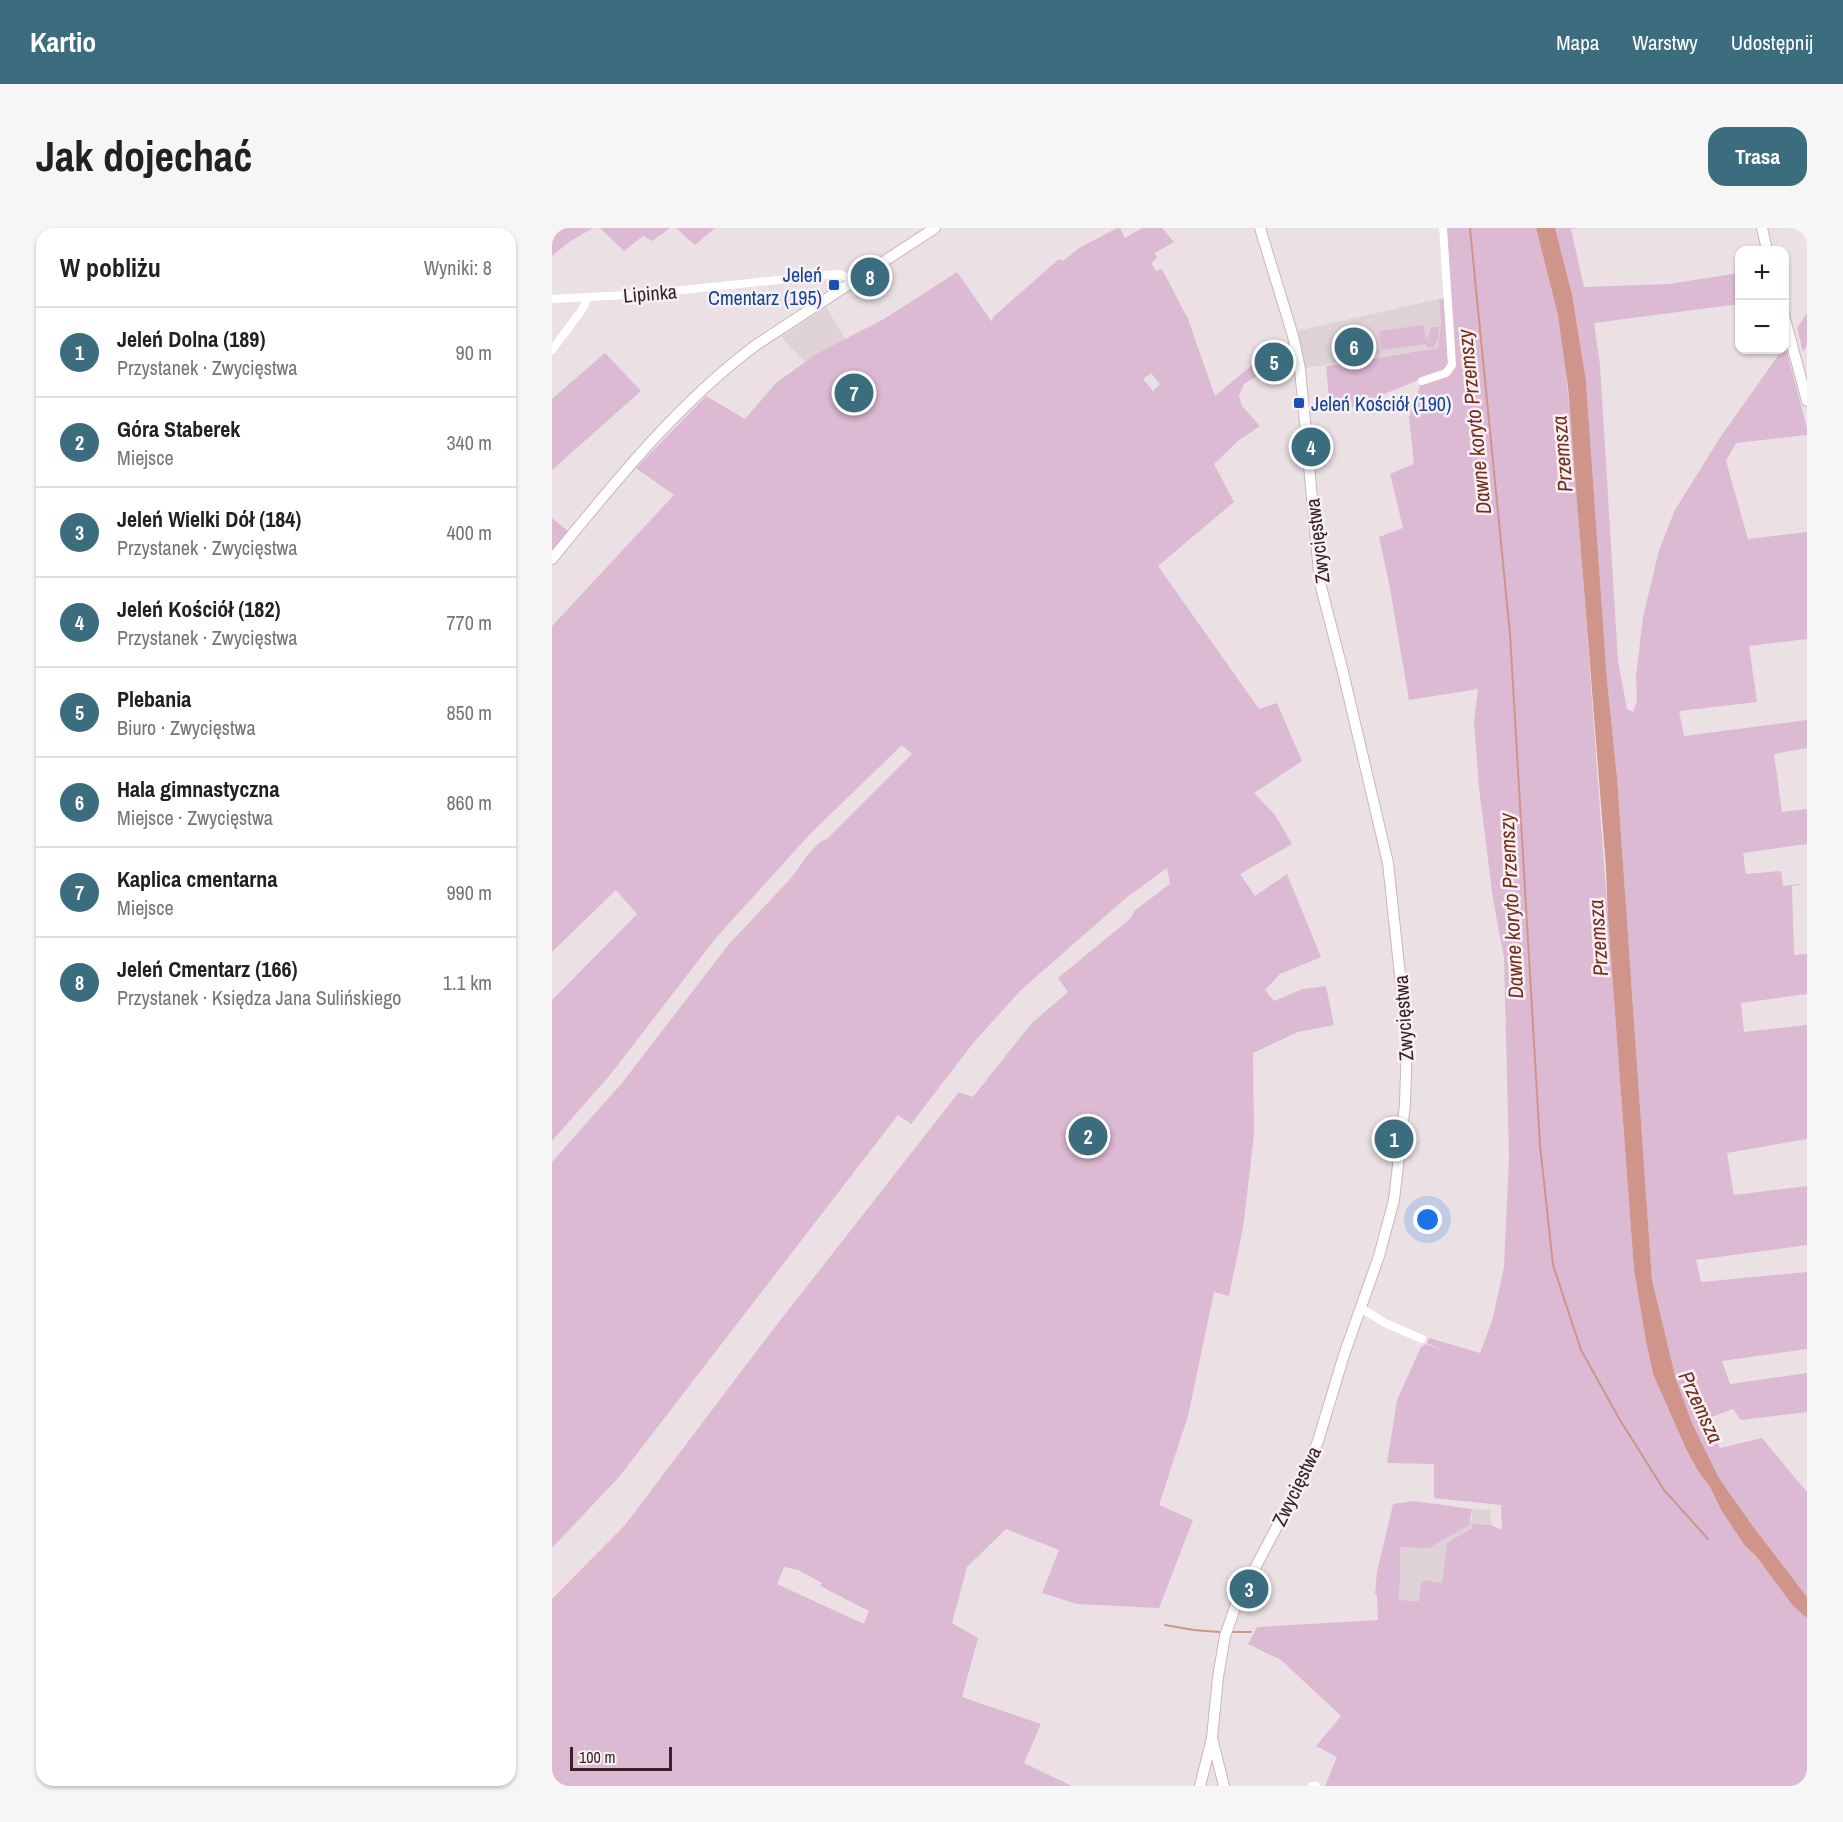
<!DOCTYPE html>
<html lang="pl">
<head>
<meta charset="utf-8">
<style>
	:root { --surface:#fff; --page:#f6f6f6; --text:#202124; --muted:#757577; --line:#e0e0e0; --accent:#3b6d7f }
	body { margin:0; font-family:"Archivo Narrow",sans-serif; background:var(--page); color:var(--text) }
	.controls { position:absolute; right:18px; top:18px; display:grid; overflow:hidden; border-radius:12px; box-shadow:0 2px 4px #0004 }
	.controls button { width:54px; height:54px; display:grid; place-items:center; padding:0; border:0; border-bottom:2px solid var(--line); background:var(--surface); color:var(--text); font:30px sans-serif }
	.scale { position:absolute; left:18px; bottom:15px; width:102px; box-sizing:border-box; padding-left:6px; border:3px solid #3b2228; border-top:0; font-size:16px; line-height:21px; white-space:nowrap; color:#3b2228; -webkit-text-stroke:4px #f8f1f4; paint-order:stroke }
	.you { position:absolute; left:876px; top:992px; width:21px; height:21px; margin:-15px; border:4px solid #fff; border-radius:50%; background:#1a73e8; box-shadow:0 0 0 9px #1a73e833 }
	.badge { display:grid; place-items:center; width:39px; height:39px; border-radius:50%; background:var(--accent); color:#fff; font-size:20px; font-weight:700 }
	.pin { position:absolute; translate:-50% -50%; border:3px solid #fff; box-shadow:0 2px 6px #0006 }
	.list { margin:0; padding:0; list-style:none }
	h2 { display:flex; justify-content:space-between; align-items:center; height:78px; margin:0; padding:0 24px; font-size:26px }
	h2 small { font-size:20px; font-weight:400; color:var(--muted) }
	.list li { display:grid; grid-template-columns:39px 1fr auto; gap:18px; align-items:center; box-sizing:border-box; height:90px; padding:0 24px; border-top:2px solid var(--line) }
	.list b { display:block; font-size:22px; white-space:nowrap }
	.list p { margin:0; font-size:20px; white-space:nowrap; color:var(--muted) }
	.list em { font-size:20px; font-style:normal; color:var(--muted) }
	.map { position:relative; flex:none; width:1255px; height:1558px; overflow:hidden; border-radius:18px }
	header { display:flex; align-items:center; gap:36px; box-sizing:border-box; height:84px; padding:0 30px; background:var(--accent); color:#fff }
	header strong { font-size:28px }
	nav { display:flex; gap:33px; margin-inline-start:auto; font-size:21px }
	.intro { display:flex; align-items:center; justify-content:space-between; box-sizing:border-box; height:144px; padding:0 36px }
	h1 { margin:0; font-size:42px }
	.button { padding:15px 27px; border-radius:18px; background:var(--accent); color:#fff; font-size:21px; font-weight:700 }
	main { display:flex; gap:36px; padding:0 36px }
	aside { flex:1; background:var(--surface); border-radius:18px; box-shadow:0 2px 4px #0004 }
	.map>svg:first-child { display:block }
</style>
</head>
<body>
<header>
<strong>Kartio</strong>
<nav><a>Mapa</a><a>Warstwy</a><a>Udostępnij</a></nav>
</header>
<div class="intro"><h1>Jak dojechać</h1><a class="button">Trasa</a></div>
<main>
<aside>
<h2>W pobliżu<small>Wyniki: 8</small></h2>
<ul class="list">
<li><span class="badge">1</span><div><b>Jeleń Dolna (189)</b><p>Przystanek · Zwycięstwa</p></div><em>90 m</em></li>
<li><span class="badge">2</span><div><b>Góra Staberek</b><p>Miejsce</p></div><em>340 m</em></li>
<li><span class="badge">3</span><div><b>Jeleń Wielki Dół (184)</b><p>Przystanek · Zwycięstwa</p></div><em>400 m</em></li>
<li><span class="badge">4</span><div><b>Jeleń Kościół (182)</b><p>Przystanek · Zwycięstwa</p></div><em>770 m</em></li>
<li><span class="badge">5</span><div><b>Plebania</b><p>Biuro · Zwycięstwa</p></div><em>850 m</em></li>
<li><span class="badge">6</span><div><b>Hala gimnastyczna</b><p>Miejsce · Zwycięstwa</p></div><em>860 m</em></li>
<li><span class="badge">7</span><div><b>Kaplica cmentarna</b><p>Miejsce</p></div><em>990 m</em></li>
<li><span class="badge">8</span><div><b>Jeleń Cmentarz (166)</b><p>Przystanek · Księdza Jana Sulińskiego</p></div><em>1.1 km</em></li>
</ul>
</aside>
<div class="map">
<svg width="1255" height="1558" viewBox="0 0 1255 1558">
	<rect width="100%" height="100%" fill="#ebe1e5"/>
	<!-- built -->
	<g fill="#dfd2d7">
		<polygon points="887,71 889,94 886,120 753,140 745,103"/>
		<polygon points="274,79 293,111 264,126 253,134 229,109"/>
		<polygon points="920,1281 939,1282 939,1297 920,1296 920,1300 895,1315 890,1355 879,1353 867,1373 845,1372 848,1353 847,1319 920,1292"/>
	</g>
	<!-- green -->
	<g fill="#dcbad3" fill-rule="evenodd">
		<polygon points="0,0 41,0 17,14 0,28"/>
		<polygon points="48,0 118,0 100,13 91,8 72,23"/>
		<polygon points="124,0 163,0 143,17"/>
		<path d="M565,0H568L573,10L590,0H610L622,14L603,25L605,30L599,35L604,43L610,41L636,91L663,168L701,136L704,149L692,156L687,168L690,178L708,198L686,213L662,236L682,274L606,338L707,481L725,475L750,533L702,565L723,587L740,616L688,646L703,668L735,646L769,729L728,746L713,762L722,773L751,761L774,758L782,797L746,804L701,825L702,907L691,1000L677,1068L662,1064L636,1188L607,1277L641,1292L607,1380L525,1376L490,1365L507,1322L454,1301L415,1339L400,1395L426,1410L410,1469L489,1496L472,1535L520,1558H0V1371L73,1297L216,1108L407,864L421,869L479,796L516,764L506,750L579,690L582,683L618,656L615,640L574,670L469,762L422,814L359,896L346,887L67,1249L0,1320V934L70,855L177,716L240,649L257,625L268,614L275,611L360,526L350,517L258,606L163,711L58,847L0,913V772L85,686L64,662L0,724V398L122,267L84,240L154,168L193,191L224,155L264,126L332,91L405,44L440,94L441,89L507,31L511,33L527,20ZM599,145L608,156L601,163L591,151ZM232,1339L246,1342L270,1355L268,1358L317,1383L312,1396L225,1356Z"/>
		<polygon points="887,0 984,0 1006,87 1012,123 1023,242 1082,1042 1094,1113 1101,1146 1134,1221 1146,1243 1158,1259 1169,1282 1193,1318 1204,1328 1241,1378 1255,1390 1255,1558 773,1558 785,1529 764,1518 789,1488 729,1432 696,1416 705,1399 826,1392 825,1367 823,1366 825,1344 841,1276 862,1273 920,1281 917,1297 877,1320 848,1319 848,1353 846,1372 867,1373 869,1355 873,1352 890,1355 895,1315 920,1300 920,1296 939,1297 950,1302 949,1277 882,1270 882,1236 835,1235 845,1172 869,1119 874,1116 892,1123 875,1115 877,1110 928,1125 940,1093 952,1039 957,929 952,730 941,671 927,560 922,494 926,461 857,472 837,355 827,309 851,300 838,246 862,236 857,189 871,150 789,184 778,184 774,138 886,120 889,94 887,71 892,70"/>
		<polygon points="1003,0 1026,0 1019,1 1032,59 1117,56 1187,45 1187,76 1042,95 1048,137 1066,433 1075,481 1081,484 1085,473 1084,448 1091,389 1107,322 1123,282 1167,211 1230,122 1232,122 1233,117 1255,200 1255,207 1184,215 1174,233 1196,311 1255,304 1255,411 1197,418 1205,474 1127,483 1132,508 1255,492 1255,520 1222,526 1230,584 1255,581 1255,616 1191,625 1194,646 1229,643 1231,658 1255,655 1240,658 1242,727 1255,726 1255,766 1189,775 1192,804 1255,797 1255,911 1175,925 1182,967 1255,958 1255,1017 1144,1032 1149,1054 1255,1044 1255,1121 1170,1133 1178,1156 1255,1145 1255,1184 1189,1192 1181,1181 1154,1191 1168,1220 1210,1210 1255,1264 1255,1369 1200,1297 1167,1250 1140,1195 1124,1151 1100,1052 1065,549 1055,452 1034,153 1020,66"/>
		<polygon points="1255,85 1255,117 1251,124 1245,100"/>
		<polygon points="871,97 874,111 877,108 879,99 887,99 886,112 882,119 875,119 874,116 830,122 827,103"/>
		<polygon points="53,125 89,163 0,242 0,171"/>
		<polygon points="0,290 17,304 0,324"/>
	</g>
	<!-- water -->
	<polygon fill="#cf958a" points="984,0 1003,0 1020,66 1034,153 1055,452 1065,549 1100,1052 1124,1151 1140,1195 1167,1250 1200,1297 1255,1369 1255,1390 1241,1378 1204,1328 1193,1318 1169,1282 1158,1259 1146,1243 1134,1221 1101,1146 1094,1113 1082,1042 1056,690 1054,640 1016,159 1006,87"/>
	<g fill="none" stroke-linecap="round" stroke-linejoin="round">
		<!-- stream -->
		<g stroke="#cf958a" stroke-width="2">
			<polyline points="918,0 958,406 988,917 1001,1037 1029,1122 1068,1192 1112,1262 1156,1311"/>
			<polyline points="613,1397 642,1402 667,1404"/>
			<polyline points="680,1404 699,1404"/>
		</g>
		<defs>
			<g id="secondary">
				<polyline points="1210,0 1215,22"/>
				<polyline points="1232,87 1255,173"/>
				<path d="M0,331C63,254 124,177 204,117L383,0"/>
				<polyline points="648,1558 659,1514"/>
				<polyline points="672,1558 660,1510 666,1449 673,1408 685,1374 749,1253 766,1213 792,1127 827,1028 842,972 853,876 855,813 836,635 790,440 768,355 748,141 741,108 708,0"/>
			</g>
		</defs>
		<!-- secondary casing -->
		<use href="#secondary" stroke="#cbb4bc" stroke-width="12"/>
		<!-- street -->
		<g stroke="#fff" stroke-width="8">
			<polyline points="0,71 93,66 273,47 287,46 302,52"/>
			<polyline points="0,122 29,83 36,70"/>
			<polyline points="870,153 894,145 900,137 891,0"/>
			<polyline points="809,1080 833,1095 870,1111"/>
			<polyline points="760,1558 764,1558"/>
		</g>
		<!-- secondary -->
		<use href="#secondary" stroke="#fff" stroke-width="10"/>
	</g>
	<!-- markers -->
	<g fill="#1a4fb4" stroke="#f8f1f4" stroke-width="2">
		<rect x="276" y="51" width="12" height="12" rx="3"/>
		<rect x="741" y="169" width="12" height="12" rx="3"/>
	</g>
	<g text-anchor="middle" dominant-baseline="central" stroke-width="5" stroke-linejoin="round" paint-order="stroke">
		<!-- transit labels -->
		<g font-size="20" fill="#164399" stroke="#f8f1f4" text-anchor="end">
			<text x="270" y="46">Jeleń<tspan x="270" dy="23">Cmentarz (195)</tspan></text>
			<text x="759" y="175" text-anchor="start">Jeleń Kościół (190)</text>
		</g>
		<!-- street labels -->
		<g font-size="20" fill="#3b2228" stroke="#f8f1f4">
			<text transform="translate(98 65) rotate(-5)">Lipinka</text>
			<text transform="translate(765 313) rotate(-97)">Zwycięstwa</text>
			<text transform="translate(851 790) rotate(-94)">Zwycięstwa</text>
			<text transform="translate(744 1258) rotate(-64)">Zwycięstwa</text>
		</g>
		<!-- water labels -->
		<g font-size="21" font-style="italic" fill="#762c1d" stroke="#f8f1f4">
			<text transform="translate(922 194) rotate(-96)">Dawne koryto Przemszy</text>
			<text transform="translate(1010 226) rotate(-95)">Przemsza</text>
			<text transform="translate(959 678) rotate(-93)">Dawne koryto Przemszy</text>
			<text transform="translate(1046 710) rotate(-94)">Przemsza</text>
			<text transform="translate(1149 1179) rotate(65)">Przemsza</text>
		</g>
	</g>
</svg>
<div class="controls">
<button>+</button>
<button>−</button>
</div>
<div class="scale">100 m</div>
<div class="you"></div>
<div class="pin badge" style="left:842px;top:911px">1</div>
<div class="pin badge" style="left:536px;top:908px">2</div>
<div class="pin badge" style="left:697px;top:1361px">3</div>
<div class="pin badge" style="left:759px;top:219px">4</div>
<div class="pin badge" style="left:722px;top:134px">5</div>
<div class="pin badge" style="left:802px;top:119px">6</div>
<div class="pin badge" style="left:302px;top:165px">7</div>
<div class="pin badge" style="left:318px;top:49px">8</div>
</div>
</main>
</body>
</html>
